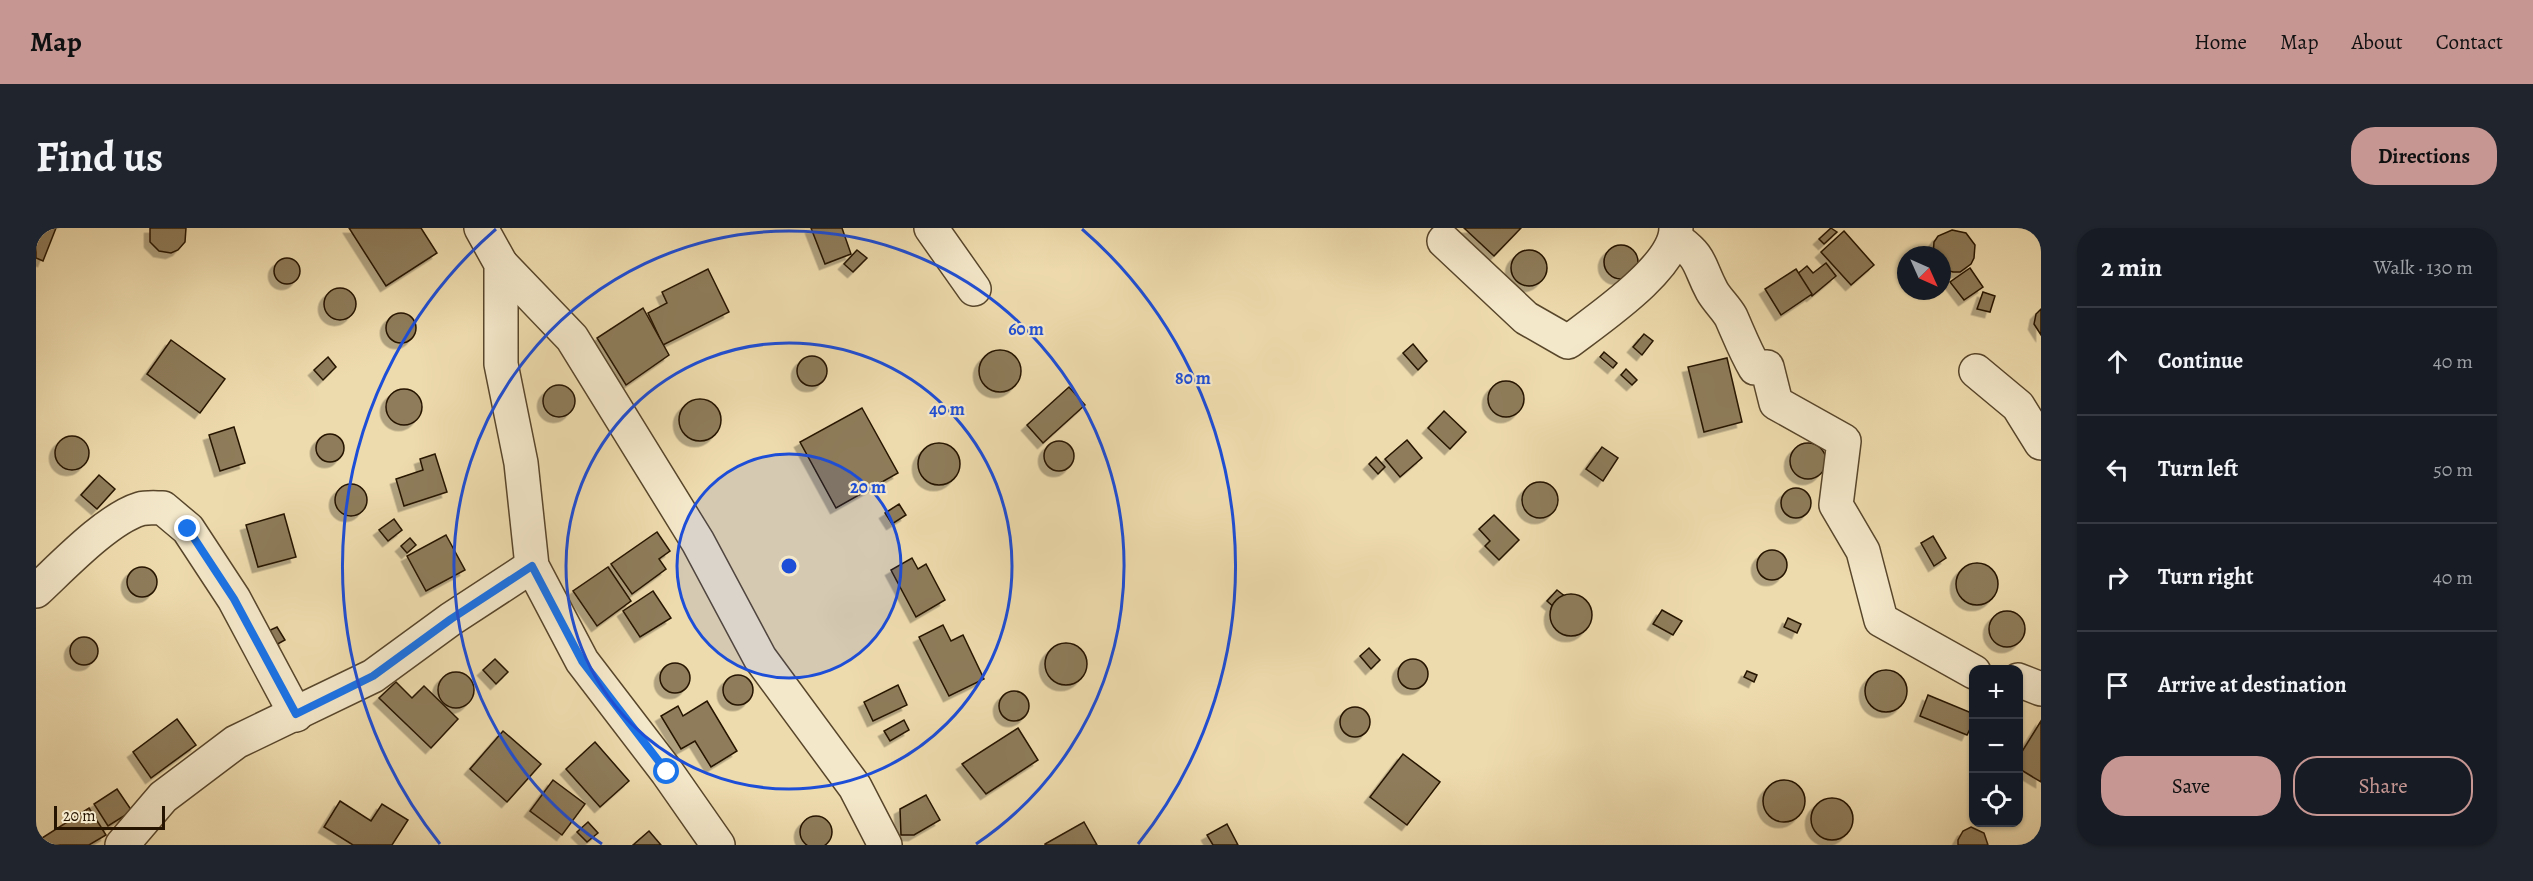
<!DOCTYPE html>
<html lang="en">
<head>
<meta charset="utf-8">
<style>
	:root { --surface:#171b24; --page:#20242c; --text:#f1f3f6; --muted:#9ea1a6; --line:#363941; --accent:#c59692 }
	body { margin:0; font-family:Alegreya,serif; background:var(--page); color:var(--text) }
	.controls { position:absolute; right:18px; bottom:18px; display:grid; overflow:hidden; border-radius:12px; box-shadow:0 2px 4px #0004 }
	.controls button { width:54px; height:54px; display:grid; place-items:center; padding:0; border:0; border-bottom:2px solid var(--line); background:var(--surface); color:var(--text); font:30px sans-serif }
	.compass { position:absolute; left:1861px; top:18px; width:54px; height:54px; border-radius:50%; background:var(--surface); box-shadow:0 2px 4px #0004; rotate:135deg }
	.scale { position:absolute; left:18px; bottom:15px; width:111px; box-sizing:border-box; padding-left:6px; border:3px solid #261400; border-top:0; font-size:16px; line-height:21px; white-space:nowrap; color:#261400; -webkit-text-stroke:4px #f4e8ca; paint-order:stroke }
	.stop { position:absolute; width:18px; height:18px; margin:-14px; border:4px solid #1a73e8; border-radius:50%; background:#fff }
	.stop.end { background:#1a73e8; border-color:#fff; box-shadow:0 2px 6px #0008 }
	.list { margin:0; padding:0; list-style:none }
	h2 { display:flex; justify-content:space-between; align-items:center; height:78px; margin:0; padding:0 24px; font-size:26px }
	h2 small { font-size:20px; font-weight:400; color:var(--muted) }
	.list li { display:grid; grid-template-columns:39px 1fr auto; gap:18px; align-items:center; box-sizing:border-box; height:108px; padding:0 24px; border-top:2px solid var(--line) }
	.list b { display:block; font-size:22px; white-space:nowrap }
	.list em { font-size:20px; font-style:normal; color:var(--muted) }
	.actions { display:flex; gap:12px; padding:18px 24px }
	.actions a { flex:1; padding:14px 0; border:2px solid var(--accent); border-radius:24px; text-align:center; font-size:21px; color:var(--accent) }
	.actions .main { background:var(--accent); color:#111 }
	.icon { flex:none; width:33px; height:33px; fill:none; stroke:currentColor; stroke-width:2; stroke-linecap:round; stroke-linejoin:round }
	.map { position:relative; flex:none; width:2005px; height:617px; overflow:hidden; border-radius:24px }
	header { display:flex; align-items:center; gap:36px; box-sizing:border-box; height:84px; padding:0 30px; background:var(--accent); color:#111 }
	header strong { font-size:28px }
	nav { display:flex; gap:33px; margin-inline-start:auto; font-size:21px }
	.intro { display:flex; align-items:center; justify-content:space-between; box-sizing:border-box; height:144px; padding:0 36px }
	h1 { margin:0; font-size:42px }
	.button { padding:15px 27px; border-radius:24px; background:var(--accent); color:#111; font-size:21px; font-weight:700 }
	main { display:flex; gap:36px; padding:0 36px }
	aside { flex:1; background:var(--surface); border-radius:24px; box-shadow:0 2px 4px #0004 }
	.map>svg:first-child { display:block }
</style>
</head>
<body>
<header>
<strong>Map</strong>
<nav><a>Home</a><a>Map</a><a>About</a><a>Contact</a></nav>
</header>
<div class="intro"><h1>Find us</h1><a class="button">Directions</a></div>
<main>
<div class="map">
<svg width="2005" height="617" viewBox="0 0 2005 617">
	<defs>
		<filter id="shadow"><feDropShadow dx="-5.5" dy="5.5" stdDeviation="0" flood-color="#0004"/></filter>
	</defs>
	<rect width="100%" height="100%" fill="#eedbad"/>
	<filter id="stains"><feTurbulence type="fractalNoise" baseFrequency=".00333" numOctaves="4"/><feColorMatrix values="0 0 0 0 .2 0 0 0 0 .09 0 0 0 0 .02 0 0 0 .5 -.17"/></filter>
	<radialGradient id="worn" r=".72"><stop offset=".6" stop-color="#630" stop-opacity="0"/><stop offset="1" stop-color="#630" stop-opacity=".3"/></radialGradient>
	<!-- building -->
	<g fill="#8e7b5a" stroke="#261400" stroke-width="1.5" filter="url(#shadow)">
		<polygon points="0,0 20,0 7,33 0,30"/>
		<polygon points="114,0 150,0 149,14 142,22 135,25 123,23 114,14"/>
		<polygon points="313,0 385,0 401,25 350,58"/>
		<polygon points="775,0 806,0 815,26 789,36"/>
		<polygon points="1428,0 1485,0 1458,28"/>
		<polygon points="1795,0 1801,4 1788,16 1783,11"/>
		<polygon points="1916,2 1930,5 1939,17 1938,30 1935,36 1924,44 1917,44 1906,41 1906,27 1897,27 1898,14 1902,8"/>
		<polygon points="1808,3 1838,37 1815,57 1785,24"/>
		<circle cx="1585" cy="34" r="17"/>
		<polygon points="821,22 831,30 817,44 808,36"/>
		<circle cx="1493" cy="40" r="18"/>
		<circle cx="251" cy="43" r="13"/>
		<polygon points="1790,35 1800,48 1776,68 1760,47 1771,38 1777,45"/>
		<polygon points="1934,40 1947,59 1928,72 1914,54"/>
		<polygon points="672,41 693,84 627,117 612,85 631,75 626,64"/>
		<polygon points="1760,41 1776,66 1745,87 1729,61"/>
		<circle cx="304" cy="76" r="16"/>
		<polygon points="1947,64 1959,68 1954,84 1941,81"/>
		<polygon points="607,80 633,127 590,157 561,110"/>
		<polygon points="2005,81 2005,107 1998,96 2000,86"/>
		<circle cx="365" cy="100" r="15"/>
		<polygon points="1608,106 1617,113 1606,127 1597,119"/>
		<polygon points="135,112 189,151 164,185 111,146"/>
		<polygon points="1377,116 1391,133 1382,142 1367,125"/>
		<circle cx="964" cy="143" r="21"/>
		<polygon points="1568,124 1581,135 1577,140 1564,129"/>
		<circle cx="776" cy="143" r="15"/>
		<polygon points="292,129 300,139 287,152 278,142"/>
		<polygon points="1691,130 1706,194 1668,204 1652,139"/>
		<polygon points="1590,141 1601,152 1596,157 1585,147"/>
		<circle cx="1470" cy="171" r="18"/>
		<circle cx="523" cy="173" r="16"/>
		<polygon points="1033,159 1049,177 1007,215 991,197"/>
		<circle cx="368" cy="179" r="18"/>
		<circle cx="664" cy="192" r="21"/>
		<polygon points="826,180 862,245 800,280 764,214"/>
		<polygon points="1408,183 1430,204 1414,221 1392,200"/>
		<polygon points="198,199 209,235 184,243 173,207"/>
		<circle cx="294" cy="220" r="14"/>
		<circle cx="36" cy="225" r="17"/>
		<polygon points="1371,212 1386,230 1364,249 1349,231"/>
		<circle cx="1023" cy="228" r="15"/>
		<circle cx="903" cy="236" r="21"/>
		<circle cx="1772" cy="233" r="18"/>
		<polygon points="1566,219 1582,230 1567,253 1550,241"/>
		<polygon points="399,226 411,264 368,278 360,251 387,242 384,231"/>
		<polygon points="1340,229 1349,239 1342,246 1333,236"/>
		<polygon points="63,247 79,261 61,281 45,267"/>
		<circle cx="1504" cy="272" r="18"/>
		<circle cx="315" cy="272" r="16"/>
		<circle cx="1760" cy="275" r="15"/>
		<polygon points="863,276 870,287 856,296 849,285"/>
		<polygon points="248,286 260,329 222,339 210,297"/>
		<polygon points="1458,287 1483,312 1463,332 1449,318 1454,313 1443,301"/>
		<polygon points="358,291 366,302 352,313 343,302"/>
		<polygon points="621,304 634,323 623,331 630,341 596,366 575,336"/>
		<polygon points="410,307 429,342 390,363 371,328"/>
		<polygon points="1897,308 1910,330 1898,338 1885,315"/>
		<polygon points="374,310 380,317 371,325 365,318"/>
		<circle cx="1736" cy="337" r="15"/>
		<polygon points="876,330 882,341 890,336 909,372 880,389 855,342"/>
		<circle cx="1941" cy="356" r="21"/>
		<circle cx="106" cy="354" r="15"/>
		<polygon points="572,339 595,373 561,398 537,363"/>
		<polygon points="1521,362 1530,369 1520,381 1511,373"/>
		<polygon points="617,363 635,390 604,409 587,383"/>
		<circle cx="1535" cy="387" r="21"/>
		<polygon points="1626,382 1646,393 1637,407 1617,396"/>
		<circle cx="1971" cy="401" r="18"/>
		<polygon points="1752,390 1765,396 1761,405 1748,399"/>
		<polygon points="907,397 915,413 927,407 948,451 913,468 883,409"/>
		<polygon points="241,399 249,412 238,418 230,404"/>
		<circle cx="48" cy="423" r="14"/>
		<circle cx="1030" cy="436" r="21"/>
		<polygon points="1333,420 1344,432 1335,441 1324,428"/>
		<circle cx="1377" cy="446" r="15"/>
		<polygon points="459,431 472,444 460,456 447,442"/>
		<circle cx="639" cy="450" r="15"/>
		<circle cx="1850" cy="463" r="21"/>
		<polygon points="1711,443 1721,447 1718,454 1708,449"/>
		<circle cx="420" cy="462" r="18"/>
		<circle cx="702" cy="462" r="15"/>
		<polygon points="360,454 376,470 388,458 422,491 395,520 343,470"/>
		<polygon points="862,457 871,477 837,493 828,474"/>
		<circle cx="978" cy="478" r="15"/>
		<polygon points="1892,467 1938,486 1938,493 1931,507 1884,488"/>
		<polygon points="671,473 701,523 675,539 659,513 645,521 625,488 642,478 647,488"/>
		<circle cx="1319" cy="494" r="15"/>
		<polygon points="141,491 160,517 115,550 97,524"/>
		<polygon points="868,492 873,502 854,513 848,503"/>
		<polygon points="2005,493 2005,554 1982,540 1982,530"/>
		<polygon points="982,500 1002,532 950,566 926,536"/>
		<polygon points="467,503 505,536 471,574 434,541"/>
		<polygon points="559,514 593,553 564,579 530,541"/>
		<polygon points="1367,526 1404,554 1371,597 1334,569"/>
		<circle cx="1748" cy="573" r="21"/>
		<polygon points="517,552 549,576 526,607 494,583"/>
		<polygon points="81,561 96,583 72,598 58,576"/>
		<polygon points="890,567 904,592 878,607 865,607 864,581"/>
		<circle cx="1796" cy="591" r="21"/>
		<polygon points="304,573 335,593 346,576 372,592 356,617 317,617 288,599"/>
		<polygon points="53,580 70,607 53,617 10,617 6,610"/>
		<circle cx="780" cy="604" r="16"/>
		<polygon points="552,594 562,605 551,614 541,604"/>
		<polygon points="1048,594 1061,617 1009,617 1009,616"/>
		<polygon points="1191,596 1202,617 1177,617 1171,607"/>
		<polygon points="1935,599 1948,605 1952,617 1922,617 1922,612 1927,603"/>
		<polygon points="613,603 625,617 597,617"/>
	</g>
	<g fill="none" stroke-linecap="round" stroke-linejoin="round">
		<defs>
			<g id="minor">
				<polyline points="445,0 465,36 465,136 485,235 496,338 546,433 631,544 682,617"/>
				<polyline points="895,0 938,61"/>
				<path d="M1640,11C1667,30 1662,37 1676,63C1681,72 1690,80 1695,89C1703,107 1709,123 1719,140L1731,139L1740,175L1808,213L1800,277L1827,323L1845,392L1938,444"/>
				<path d="M1408,13L1490,90L1532,114C1562,91 1640,39 1640,0"/>
				<polyline points="465,36 536,110 662,314 724,430 819,559 849,617"/>
				<polyline points="1940,143 1982,178 2005,215"/>
				<path d="M0,363C26,339 71,291 104,281C111,279 120,280 127,280L152,301L198,371L260,487"/>
				<polyline points="1982,452 2005,461"/>
				<polyline points="86,617 127,569 200,514 337,448 415,391 496,338"/>
			</g>
		</defs>
		<!-- minor casing -->
		<use href="#minor" stroke="#58462b" stroke-width="36"/>
		<!-- minor -->
		<use href="#minor" stroke="#f4e8ca" stroke-width="33"/>
	</g>
	<g fill="none" stroke-linecap="round" stroke-linejoin="round">
		<!-- route -->
		<polyline stroke="#1a73e8" stroke-width="8" points="152,301 198,371 260,486 337,448 415,391 496,338 546,433 631,544"/>
	</g>
	<!-- distance rings -->
	<circle cx="753" cy="338" r="112" fill="#1d4ed8" fill-opacity=".12"/>
	<g fill="none" stroke="#1d4ed8" stroke-width="3">
		<circle cx="753" cy="338" r="112"/>
		<circle cx="753" cy="338" r="223"/>
		<path d="M566 616A335 335 0 1 1 940 616"/>
		<path d="M404 616A446 446 0 0 1 460 1M1046 1A446 446 0 0 1 1102 616"/>
	</g>
	<circle cx="753" cy="338" r="9" fill="#1d4ed8" stroke="#f4e8ca" stroke-width="3"/>
	<g font-size="18" text-anchor="middle" font-weight="bold" fill="#1d4ed8" stroke="#f4e8ca" stroke-width="4.5" stroke-linejoin="round" paint-order="stroke">
		<text x="990" y="107">60 m</text>
		<text x="1157" y="156">80 m</text>
		<text x="911" y="187">40 m</text>
		<text x="832" y="265">20 m</text>
	</g>
	<rect width="100%" height="100%" filter="url(#stains)"/>
	<rect width="100%" height="100%" fill="url(#worn)"/>
</svg>
<div class="controls">
<button>+</button>
<button>−</button>
<button><svg class="icon" aria-label="locate" viewBox="0 0 24 24"><circle cx="12" cy="12" r="6"/><path d="M12 2v4M12 18v4M2 12h4M18 12h4"/></svg></button>
</div>
<svg class="compass" viewBox="-18 -18 36 36"><path d="M0-13l5 13h-10z" fill="#e53935"/><path d="M0 13l5-13h-10z" fill="#9ea1a6"/></svg>
<div class="scale">20 m</div>
<div class="stop" style="left:631px;top:544px"></div>
<div class="stop end" style="left:152px;top:301px"></div>
</div>
<aside>
<h2>2 min<small>Walk · 130 m</small></h2>
<ul class="list">
<li><svg class="icon" aria-label="ahead" viewBox="0 0 24 24"><path d="M12 20V5M6 11l6-6 6 6"/></svg><div><b>Continue</b></div><em>40 m</em></li>
<li><svg class="icon" aria-label="left" viewBox="0 0 24 24"><path d="M17 20v-9H6M10 6l-5 5 5 5"/></svg><div><b>Turn left</b></div><em>50 m</em></li>
<li><svg class="icon" aria-label="right" viewBox="0 0 24 24"><path d="M7 20v-9h11M14 6l5 5-5 5"/></svg><div><b>Turn right</b></div><em>40 m</em></li>
<li><svg class="icon" aria-label="arrive" viewBox="0 0 24 24"><path d="M6 21V4h12l-3 4 3 4H6"/></svg><div><b>Arrive at destination</b></div></li>
</ul>
<div class="actions"><a class="main">Save</a><a>Share</a></div>
</aside>
</main>
</body>
</html>
